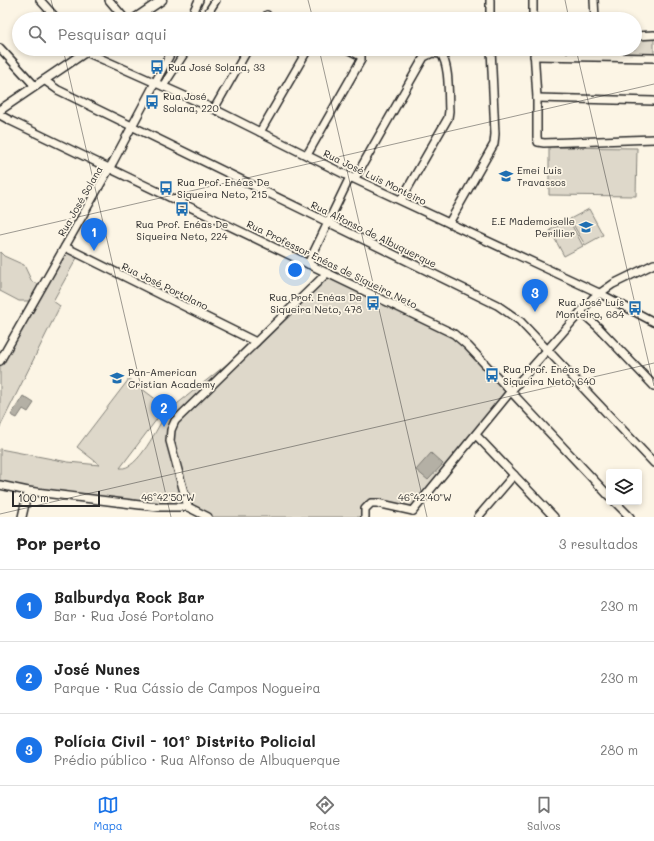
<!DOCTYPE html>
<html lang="pt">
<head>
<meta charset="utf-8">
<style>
	:root { --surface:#fff; --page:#f6f6f6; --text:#222; --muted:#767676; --line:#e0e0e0; --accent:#1a73e8 }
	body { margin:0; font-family:Mali,sans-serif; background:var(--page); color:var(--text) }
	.controls { position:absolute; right:12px; bottom:12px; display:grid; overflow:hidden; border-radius:4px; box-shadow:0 2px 6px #0003 }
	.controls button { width:36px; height:36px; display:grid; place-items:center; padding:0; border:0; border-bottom:1px solid var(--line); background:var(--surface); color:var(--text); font:20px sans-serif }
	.scale { position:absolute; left:12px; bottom:10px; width:88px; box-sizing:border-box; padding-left:4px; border:2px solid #2b2b2b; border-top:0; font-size:11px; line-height:14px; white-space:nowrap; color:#2b2b2b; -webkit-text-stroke:3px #fcf5e5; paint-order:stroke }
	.you { position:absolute; left:295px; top:270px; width:14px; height:14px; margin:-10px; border:3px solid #fff; border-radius:50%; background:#1a73e8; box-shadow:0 0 0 6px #1a73e833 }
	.badge { display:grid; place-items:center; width:26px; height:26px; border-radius:50%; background:var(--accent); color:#fff; font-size:13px; font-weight:700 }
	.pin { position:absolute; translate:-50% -33px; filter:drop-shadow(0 1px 2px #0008) }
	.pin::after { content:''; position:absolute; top:21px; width:14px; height:12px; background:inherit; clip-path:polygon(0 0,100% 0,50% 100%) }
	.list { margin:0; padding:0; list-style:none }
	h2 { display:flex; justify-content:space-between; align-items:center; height:52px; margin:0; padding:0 16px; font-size:17px }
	h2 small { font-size:13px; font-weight:400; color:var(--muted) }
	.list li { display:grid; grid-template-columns:26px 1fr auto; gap:12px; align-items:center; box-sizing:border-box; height:72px; padding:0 16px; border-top:1px solid var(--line) }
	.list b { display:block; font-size:15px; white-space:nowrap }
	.list p { margin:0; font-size:13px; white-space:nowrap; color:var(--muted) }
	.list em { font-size:13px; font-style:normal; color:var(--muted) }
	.icon { flex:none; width:22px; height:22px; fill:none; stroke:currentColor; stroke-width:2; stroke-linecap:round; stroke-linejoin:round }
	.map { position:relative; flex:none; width:654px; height:517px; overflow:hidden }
	.search { position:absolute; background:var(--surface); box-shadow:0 2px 6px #0003; left:12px; right:12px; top:12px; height:44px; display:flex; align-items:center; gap:10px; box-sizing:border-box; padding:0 14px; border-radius:22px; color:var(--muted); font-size:15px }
	.sheet { height:268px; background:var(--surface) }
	nav { display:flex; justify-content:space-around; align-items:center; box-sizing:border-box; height:56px; border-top:1px solid var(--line); background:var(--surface); font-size:11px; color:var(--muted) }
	nav a { display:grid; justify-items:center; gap:2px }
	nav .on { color:var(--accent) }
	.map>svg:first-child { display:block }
</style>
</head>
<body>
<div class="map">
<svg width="654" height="517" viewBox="0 0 654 517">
	<rect width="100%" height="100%" fill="#fcf5e5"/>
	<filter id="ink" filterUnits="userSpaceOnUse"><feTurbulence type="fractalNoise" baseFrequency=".025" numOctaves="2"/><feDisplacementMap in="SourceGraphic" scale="8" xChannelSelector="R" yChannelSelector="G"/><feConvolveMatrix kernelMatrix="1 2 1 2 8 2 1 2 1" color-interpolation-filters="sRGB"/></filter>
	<g filter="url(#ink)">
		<!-- green -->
		<g fill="#ded8ca" stroke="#84827a">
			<polygon points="654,38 654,56 539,55 538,49 635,49 635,39"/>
			<polygon points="549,147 637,148 636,196 549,195"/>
			<polygon points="589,209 603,235 585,245 570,219"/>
			<polygon points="569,220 583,246 564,256 550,230"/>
			<polygon points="65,248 78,256 53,301 60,306 0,427 0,366"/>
			<polygon points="0,252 4,256 24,265 32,282 39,284 32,299 29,301 19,301 0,291"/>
			<polygon points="327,276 454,334 511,391 412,509 371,502 365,517 208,517 191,508 170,441 176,421"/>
			<path d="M252,344L170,430L187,505L157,506L0,484V449L68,462L100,465L77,447L129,379L166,407L120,468C138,471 158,426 167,412Z"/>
		</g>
		<!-- water -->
		<g fill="#b4b0a5" stroke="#7d7b74">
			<polygon points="23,396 34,403 28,412 23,409 17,418 11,415"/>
			<polygon points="431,453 443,464 428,480 416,470"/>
		</g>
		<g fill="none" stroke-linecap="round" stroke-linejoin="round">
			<defs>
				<g id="minor">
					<polyline points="40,0 57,19"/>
					<polyline points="109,0 125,19"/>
					<polyline points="490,0 490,19"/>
					<polyline points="533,0 533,19"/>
					<polyline points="594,0 595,19"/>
					<polyline points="190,19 199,0"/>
					<polyline points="204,19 216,0"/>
					<polyline points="265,19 267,15"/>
					<polyline points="635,36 654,35"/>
					<polyline points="0,48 35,86"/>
					<polyline points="84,49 86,52 214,109 350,177 599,293 654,322"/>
					<polyline points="534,49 537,98 537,137 538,142 544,143 654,139"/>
					<polyline points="534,56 654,58"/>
					<polyline points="44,80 58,90 497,305 520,321 654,463"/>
					<polyline points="163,86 187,49"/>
					<polyline points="537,98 654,101"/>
					<polyline points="214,109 248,49"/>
					<polyline points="0,115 11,121 454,334 468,346 609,496"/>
					<polyline points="260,132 308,49"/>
					<polyline points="307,155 361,60 361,56 347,49"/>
					<path d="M355,178L424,57L432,53L441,54C450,66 448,96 449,111L448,118L401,200"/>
					<polyline points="449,223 494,144 495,134 491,49"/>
					<polyline points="65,247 256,342"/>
					<polyline points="308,264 350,177"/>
					<polyline points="581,312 598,327 654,386"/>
					<polyline points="0,361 113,162 173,49"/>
					<polyline points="476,435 554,517"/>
					<polyline points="0,485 28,491 140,505 159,507 188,507 208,517"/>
					<polyline points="615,502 630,517"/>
					<polyline points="188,507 170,441 171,430 175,421 327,273"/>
					<polyline points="413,511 511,391 593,298 613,284 654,264"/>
					<polyline points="22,517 28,491"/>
					<polyline points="365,517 365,509 371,503 377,503 413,511"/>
					<polyline points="478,517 514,475"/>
				</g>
				<g id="major">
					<polyline points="134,19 162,0"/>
					<polyline points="0,110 90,49"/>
				</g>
			</defs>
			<!-- minor casing -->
			<use href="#minor" stroke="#2b2b2b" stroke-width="10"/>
			<!-- major casing -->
			<use href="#major" stroke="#2b2b2b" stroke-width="11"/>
			<!-- minor -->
			<use href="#minor" stroke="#fcf5e5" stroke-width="7"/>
			<!-- major -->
			<use href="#major" stroke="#fcf5e5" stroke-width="8"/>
		</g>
	</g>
	<!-- ticks -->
	<path fill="none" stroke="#2b2b2b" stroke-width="1" stroke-opacity="0.45" d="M51,0L56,19M308,0L313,19M565,0L569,19M63,49L171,517M319,49L427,517M576,49L654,386M0,235L654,84M0,514L654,363"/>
	<!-- icons -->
	<defs>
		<symbol id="bus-bare" viewBox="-9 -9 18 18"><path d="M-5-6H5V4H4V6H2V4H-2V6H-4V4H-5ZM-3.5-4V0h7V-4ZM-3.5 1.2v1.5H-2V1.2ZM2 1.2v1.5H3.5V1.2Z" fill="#1f6fb2" stroke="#fcf5e5" stroke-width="2.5" paint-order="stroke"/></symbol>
		<symbol id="school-bare" viewBox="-9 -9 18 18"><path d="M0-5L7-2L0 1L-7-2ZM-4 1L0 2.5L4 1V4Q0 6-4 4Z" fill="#1f6fb2" stroke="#fcf5e5" stroke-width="2.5" paint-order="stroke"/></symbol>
		<symbol id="university-bare" viewBox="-9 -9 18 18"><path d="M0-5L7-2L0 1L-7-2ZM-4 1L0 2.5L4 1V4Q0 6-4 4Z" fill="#1f6fb2" stroke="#fcf5e5" stroke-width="2.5" paint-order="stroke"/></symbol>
	</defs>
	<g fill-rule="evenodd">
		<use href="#bus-bare" x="147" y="57" width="20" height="20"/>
		<use href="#bus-bare" x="142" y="92" width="20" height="20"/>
		<use href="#school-bare" x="496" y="166" width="20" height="20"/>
		<use href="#bus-bare" x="156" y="178" width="20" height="20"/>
		<use href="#bus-bare" x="172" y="199" width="20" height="20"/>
		<use href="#school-bare" x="576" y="217" width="20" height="20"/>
		<use href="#bus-bare" x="363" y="293" width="20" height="20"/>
		<use href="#bus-bare" x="625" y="298" width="20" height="20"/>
		<use href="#bus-bare" x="482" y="365" width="20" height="20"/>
		<use href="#university-bare" x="107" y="368" width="20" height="20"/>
	</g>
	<g text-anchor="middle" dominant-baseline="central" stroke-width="3.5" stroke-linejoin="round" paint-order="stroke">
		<!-- poi labels -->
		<g font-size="10" fill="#2b2b2b" stroke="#fcf5e5" text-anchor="start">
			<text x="168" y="67">Rua José Solana, 33</text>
			<text x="163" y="96">Rua José<tspan x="163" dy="12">Solana, 220</tspan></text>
			<text x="517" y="170">Emei Luis<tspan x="517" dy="12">Travassos</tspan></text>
			<text x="177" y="182">Rua Prof. Enéas De<tspan x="177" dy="12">Siqueira Neto, 215</tspan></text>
			<text x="575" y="221" text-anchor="end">E.E Mademoiselle<tspan x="575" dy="12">Perillier</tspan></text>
			<text x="182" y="224" text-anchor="middle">Rua Prof. Enéas De<tspan x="182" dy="12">Siqueira Neto, 224</tspan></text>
			<text x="362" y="297" text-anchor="end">Rua Prof. Enéas De<tspan x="362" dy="12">Siqueira Neto, 478</tspan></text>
			<text x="624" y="302" text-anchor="end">Rua José Luís<tspan x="624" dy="12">Monteiro, 684</tspan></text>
			<text x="503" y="369">Rua Prof. Enéas De<tspan x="503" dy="12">Siqueira Neto, 640</tspan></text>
			<text x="128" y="372">Pan-American<tspan x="128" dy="12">Cristian Academy</tspan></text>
		</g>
		<!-- street labels -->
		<g font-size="10" fill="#2b2b2b" stroke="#fcf5e5">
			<text transform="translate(375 177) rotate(26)">Rua José Luis Monteiro</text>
			<text transform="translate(80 201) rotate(-60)">Rua José Solana</text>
			<text transform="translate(374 234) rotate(26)">Rua Alfonso de Albuquerque</text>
			<text transform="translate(332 264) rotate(26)">Rua Professor Enéas de Siqueira Neto</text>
			<text transform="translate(165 286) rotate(26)">Rua José Portolano</text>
		</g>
	</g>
	<g font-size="10" text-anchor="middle" fill="#2b2b2b" stroke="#fcf5e5" stroke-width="3.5" stroke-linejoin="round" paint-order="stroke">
		<text x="168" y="501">46°42'50"W</text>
		<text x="425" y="501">46°42'40"W</text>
	</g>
</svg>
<div class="controls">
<button><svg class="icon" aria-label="layers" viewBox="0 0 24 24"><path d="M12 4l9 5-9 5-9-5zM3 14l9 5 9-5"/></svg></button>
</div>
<div class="scale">100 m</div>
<div class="you"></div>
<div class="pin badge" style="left:94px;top:251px">1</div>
<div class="pin badge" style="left:164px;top:427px">2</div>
<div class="pin badge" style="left:535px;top:312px">3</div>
<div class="search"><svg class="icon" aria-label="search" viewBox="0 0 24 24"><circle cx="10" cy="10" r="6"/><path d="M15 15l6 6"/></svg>Pesquisar aqui</div>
</div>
<section class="sheet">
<h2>Por perto<small>3 resultados</small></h2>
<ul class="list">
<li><span class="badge">1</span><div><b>Balburdya Rock Bar</b><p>Bar · Rua José Portolano</p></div><em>230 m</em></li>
<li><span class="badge">2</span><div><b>José Nunes</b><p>Parque · Rua Cássio de Campos Nogueira</p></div><em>230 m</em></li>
<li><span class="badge">3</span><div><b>Polícia Civil - 101º Distrito Policial</b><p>Prédio público · Rua Alfonso de Albuquerque</p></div><em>280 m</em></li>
</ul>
</section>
<nav>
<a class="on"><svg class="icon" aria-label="map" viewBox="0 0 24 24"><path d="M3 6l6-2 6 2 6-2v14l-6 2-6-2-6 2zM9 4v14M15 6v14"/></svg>Mapa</a>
<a><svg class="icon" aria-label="directions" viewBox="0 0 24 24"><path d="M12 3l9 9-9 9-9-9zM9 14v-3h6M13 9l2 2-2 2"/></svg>Rotas</a>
<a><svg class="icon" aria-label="saved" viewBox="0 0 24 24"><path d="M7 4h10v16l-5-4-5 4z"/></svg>Salvos</a>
</nav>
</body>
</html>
